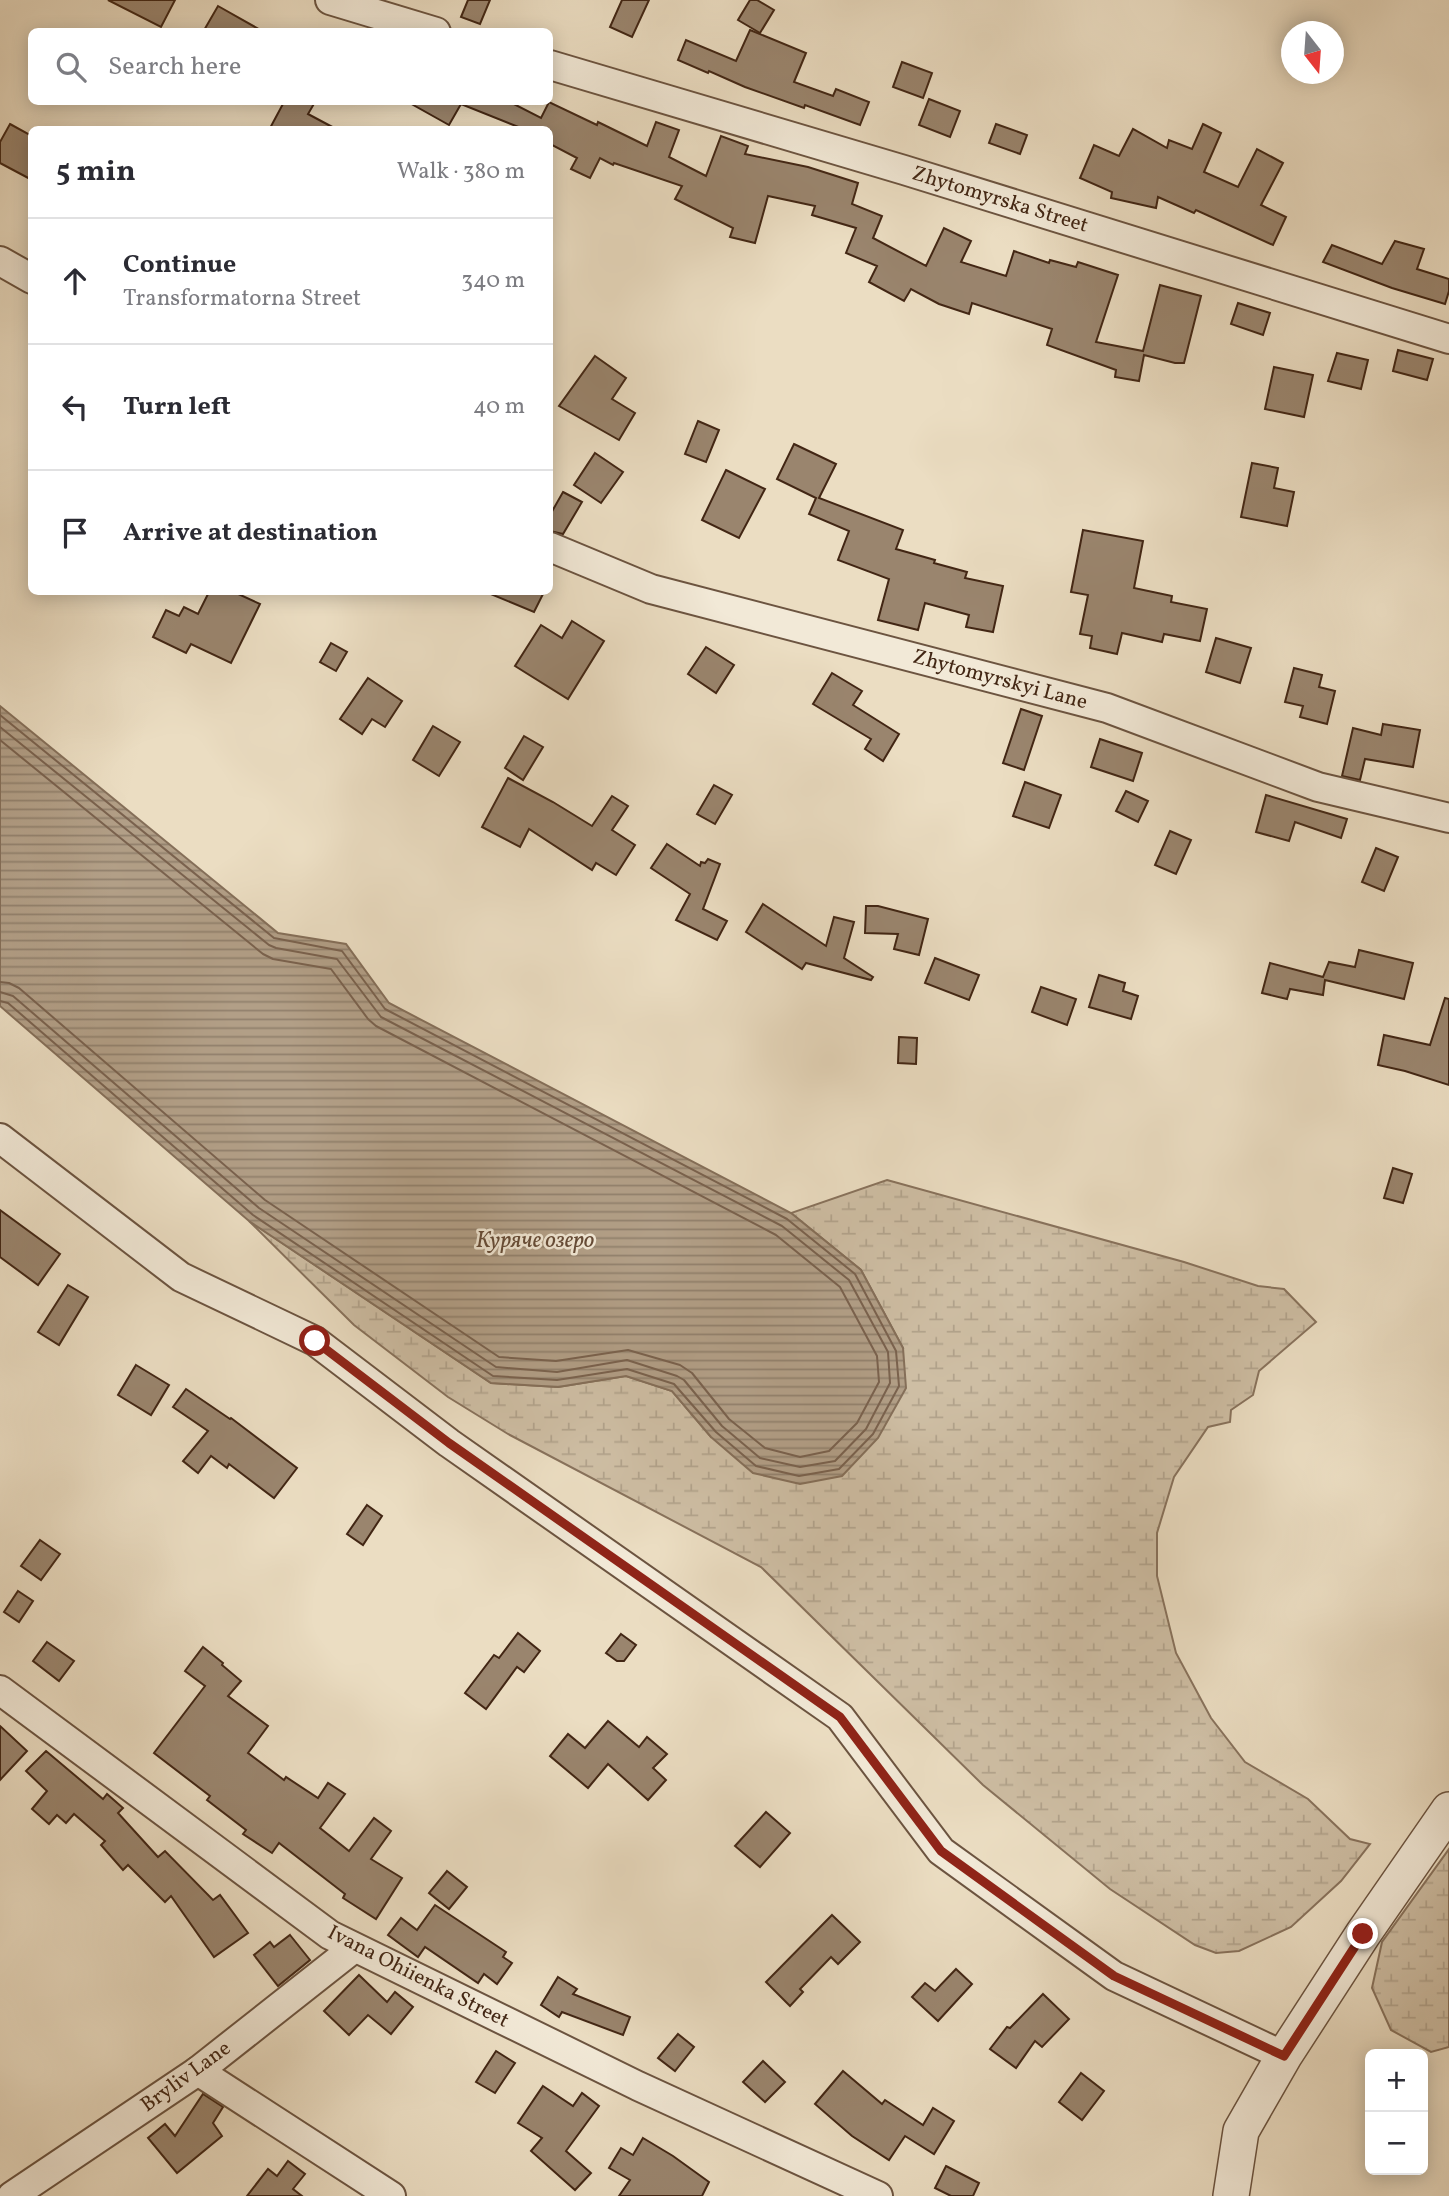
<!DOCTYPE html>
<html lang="en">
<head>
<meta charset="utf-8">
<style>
	:root { --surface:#fff; --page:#f7f7f7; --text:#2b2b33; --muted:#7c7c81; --line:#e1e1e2 }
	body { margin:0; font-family:Vollkorn,serif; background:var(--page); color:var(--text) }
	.controls { position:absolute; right:21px; bottom:21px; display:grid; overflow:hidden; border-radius:10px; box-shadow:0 4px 18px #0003 }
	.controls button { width:63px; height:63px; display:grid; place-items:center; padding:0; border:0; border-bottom:2px solid var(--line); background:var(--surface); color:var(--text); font:35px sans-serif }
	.compass { position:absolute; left:1281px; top:21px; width:63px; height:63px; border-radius:50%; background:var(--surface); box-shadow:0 4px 18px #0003; rotate:163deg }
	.stop { position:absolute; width:21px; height:21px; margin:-16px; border:5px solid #8f2418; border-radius:50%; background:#fff }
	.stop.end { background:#8f2418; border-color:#fff; box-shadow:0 2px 7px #0008 }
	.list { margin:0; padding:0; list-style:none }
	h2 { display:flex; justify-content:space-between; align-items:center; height:91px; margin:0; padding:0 28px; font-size:30px }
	h2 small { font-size:23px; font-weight:400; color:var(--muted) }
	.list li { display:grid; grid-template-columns:46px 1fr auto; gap:21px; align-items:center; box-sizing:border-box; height:126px; padding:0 28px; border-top:2px solid var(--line) }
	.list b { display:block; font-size:26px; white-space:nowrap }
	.list p { margin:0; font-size:23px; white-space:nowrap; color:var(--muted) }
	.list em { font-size:23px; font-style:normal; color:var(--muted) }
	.icon { flex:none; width:38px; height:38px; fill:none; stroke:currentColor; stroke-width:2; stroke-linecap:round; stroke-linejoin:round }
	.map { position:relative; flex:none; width:1449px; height:2196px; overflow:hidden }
	.search { position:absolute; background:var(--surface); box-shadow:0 4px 18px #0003; left:28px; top:28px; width:525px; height:77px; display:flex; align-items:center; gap:18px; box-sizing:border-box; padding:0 24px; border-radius:10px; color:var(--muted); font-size:26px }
	.panel { position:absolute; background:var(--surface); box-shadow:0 4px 18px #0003; left:28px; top:126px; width:525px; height:469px; border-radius:10px }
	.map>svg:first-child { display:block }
</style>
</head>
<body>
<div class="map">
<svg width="1449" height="2196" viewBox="0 0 1449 2196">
	<defs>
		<pattern id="wetland-marsh" width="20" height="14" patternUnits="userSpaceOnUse" patternTransform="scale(1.75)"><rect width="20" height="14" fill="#cebea4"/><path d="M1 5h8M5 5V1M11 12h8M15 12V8" fill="none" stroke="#b2a38c"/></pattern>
		<pattern id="water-rules" width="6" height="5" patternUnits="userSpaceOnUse" patternTransform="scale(1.75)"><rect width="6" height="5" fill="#b29f87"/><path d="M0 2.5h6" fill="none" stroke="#92816d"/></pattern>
	</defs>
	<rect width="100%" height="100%" fill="#ebddc2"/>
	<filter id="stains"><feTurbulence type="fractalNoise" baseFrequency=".00286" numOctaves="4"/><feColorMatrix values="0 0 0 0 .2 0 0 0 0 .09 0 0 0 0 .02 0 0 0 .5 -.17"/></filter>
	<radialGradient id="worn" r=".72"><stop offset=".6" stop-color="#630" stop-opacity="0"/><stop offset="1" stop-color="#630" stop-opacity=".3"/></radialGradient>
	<!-- wetland -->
	<g fill="url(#wetland-marsh)" stroke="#88725c" stroke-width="2">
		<polygon points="887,1180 1184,1262 1258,1286 1284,1289 1316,1322 1259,1371 1253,1395 1231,1410 1230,1422 1208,1427 1174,1477 1157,1533 1157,1576 1176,1653 1211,1718 1245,1762 1308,1799 1350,1839 1370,1844 1341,1881 1291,1927 1239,1951 1216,1953 1195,1945 1110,1889 983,1785 761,1567 508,1434 448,1397 354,1325 249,1221 491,1383 558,1387 626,1376 672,1391 711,1437 903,1348 861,1270 791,1213"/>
		<polygon points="1449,1849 1449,2047 1431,2052 1391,2030 1372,1988 1382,1942"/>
	</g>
	<!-- water -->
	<polygon fill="url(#water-rules)" stroke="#856f59" stroke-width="2" points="0,706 278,933 346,944 389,1003 791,1213 861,1270 903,1348 906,1388 878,1438 842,1476 800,1484 753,1473 711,1437 672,1391 626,1376 558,1387 491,1383 249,1221 0,1006"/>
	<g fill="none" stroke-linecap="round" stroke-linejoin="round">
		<!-- shore -->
		<g stroke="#7a624e" stroke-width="2">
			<polyline points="0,715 274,938 342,951 385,1009 787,1219 855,1274 896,1351 899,1386 873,1434 839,1469 799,1476 756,1466 716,1432 674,1384 627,1369 557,1380 493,1376 253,1215 8,1003 0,1001"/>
			<polyline points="0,727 269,945 276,948 337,959 381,1017 782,1226 849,1280 888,1352 890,1383 866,1429 835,1461 800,1467 760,1458 722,1426 684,1380 677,1376 627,1360 557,1372 496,1367 259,1208 13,996 0,992"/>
			<polyline points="0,740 263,954 273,959 331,969 368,1019 376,1026 776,1235 840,1287 877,1356 879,1382 857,1423 829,1451 800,1457 765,1448 729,1419 692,1373 680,1365 628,1350 556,1361 499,1357 265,1200 19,988 9,983 0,982"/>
		</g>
	</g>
	<!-- building -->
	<g fill="#9a856e" stroke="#422614" stroke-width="2">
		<polygon points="108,0 175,0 161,27"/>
		<polygon points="468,0 490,0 480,24 461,17"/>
		<polygon points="622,0 649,0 632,37 610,27"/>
		<polygon points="750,0 757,0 774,10 760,33 738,20"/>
		<polygon points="218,6 264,32 203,32"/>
		<polygon points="750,30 806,53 794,82 833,96 836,89 869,102 860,125 805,105 804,108 745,87 709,71 708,73 678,60 686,40 736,61"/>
		<polygon points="902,62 932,73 923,98 893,87"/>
		<polygon points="929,99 960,111 950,137 919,125"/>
		<polygon points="284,102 315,102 308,114 338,130 269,130"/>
		<polygon points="408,102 510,102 541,118 549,102 597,125 598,122 647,146 656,122 679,130 669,157 706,176 721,136 748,146 745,154 808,167 858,183 852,204 882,216 873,238 926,266 944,228 971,241 961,262 1006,276 1014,251 1049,263 1050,260 1076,267 1078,262 1118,275 1096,342 1143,351 1160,285 1201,296 1184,363 1175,363 1144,355 1139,381 1115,377 1116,370 1047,345 1052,329 972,303 969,314 939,304 911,289 904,301 869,282 877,266 846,253 856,228 812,215 815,206 768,196 755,243 730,237 733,228 675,199 682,186 614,163 613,165 600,158 590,178 571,169 577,158 550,144 550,130 526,130 461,104 449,125"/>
		<polygon points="10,124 32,136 32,180 0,163 0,142"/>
		<polygon points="996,124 1027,135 1020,154 989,143"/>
		<polygon points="1203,124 1221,133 1204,172 1238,187 1257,149 1283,163 1261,205 1286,217 1273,245 1196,210 1194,213 1158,197 1156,208 1111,198 1112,192 1080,178 1094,145 1119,156 1133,129 1167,148 1169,140 1192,149"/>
		<polygon points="1395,241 1424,249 1417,269 1449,279 1449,291 1445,304 1392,288 1323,262 1332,245 1382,264"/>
		<polygon points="1238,303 1270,313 1263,335 1231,324"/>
		<polygon points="1398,350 1433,359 1427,380 1393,371"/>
		<polygon points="1337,353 1368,360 1361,389 1328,381"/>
		<polygon points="595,356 626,378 612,399 635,413 619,440 559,406"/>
		<polygon points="1274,367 1313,375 1304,417 1265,409"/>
		<polygon points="698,421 719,430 706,462 685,454"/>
		<polygon points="794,444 836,464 819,498 903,530 896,549 935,560 934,563 967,572 965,578 1003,586 993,632 966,627 969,615 925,603 918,630 878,620 889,579 838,560 849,531 809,514 816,498 777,479"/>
		<polygon points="595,453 623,472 601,503 574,485"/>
		<polygon points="1252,463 1278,468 1274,488 1294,492 1287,526 1241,517"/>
		<polygon points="726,470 765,489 739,538 702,520"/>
		<polygon points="563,492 582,502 563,534 550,531 550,515"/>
		<polygon points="1083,530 1143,541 1134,588 1172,596 1171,602 1207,609 1200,641 1164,634 1162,642 1122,633 1117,654 1090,648 1092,636 1080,634 1088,595 1071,592"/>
		<polygon points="209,592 234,592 260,604 231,663 191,644 186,653 153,637 166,610 179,616 184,607 198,614"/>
		<polygon points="486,592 544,592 534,612"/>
		<polygon points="572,621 604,641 568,699 515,666 541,625 562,638"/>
		<polygon points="1216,638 1251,648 1240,683 1206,672"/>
		<polygon points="331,643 347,652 336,671 320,662"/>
		<polygon points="706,647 734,665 716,693 688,674"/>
		<polygon points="1294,668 1322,675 1319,687 1335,691 1327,724 1300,717 1303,706 1285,702"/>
		<polygon points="832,673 862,691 853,705 899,734 883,761 865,749 871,739 813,704"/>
		<polygon points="368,678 402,701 385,727 372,719 362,734 340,719"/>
		<polygon points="1021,709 1042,716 1024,770 1003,763"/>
		<polygon points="1383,724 1420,730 1413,767 1365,759 1360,780 1342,776 1353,728 1381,735"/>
		<polygon points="433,726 460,742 439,776 413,760"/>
		<polygon points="524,736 543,747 523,780 505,768"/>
		<polygon points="1100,739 1142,753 1133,781 1091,767"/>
		<polygon points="508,778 553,802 592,826 612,796 628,806 612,830 635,845 616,875 596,863 592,870 529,829 520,847 482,827"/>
		<polygon points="1025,782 1061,795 1049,828 1013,816"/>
		<polygon points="714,785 732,795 715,824 697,814"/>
		<polygon points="1126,791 1148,801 1138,822 1116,811"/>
		<polygon points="1266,795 1347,819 1341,838 1295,822 1289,841 1256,832"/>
		<polygon points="1170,831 1191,840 1176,874 1155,865"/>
		<polygon points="667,844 700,866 701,862 705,863 708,859 720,864 703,909 727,921 717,940 676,920 690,894 651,868"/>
		<polygon points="1376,848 1398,857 1384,891 1362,882"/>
		<polygon points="763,904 826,946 834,917 854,922 844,958 873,977 871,980 806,963 802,969 746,932"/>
		<polygon points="866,906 878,906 928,919 919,955 894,949 898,934 865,933"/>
		<polygon points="1359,950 1413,963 1404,999 1325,980 1323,995 1290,989 1287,999 1262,993 1270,963 1323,977 1329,962 1355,967"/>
		<polygon points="935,958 979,975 969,1000 925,983"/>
		<polygon points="1099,975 1125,983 1123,991 1138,996 1131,1019 1089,1007"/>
		<polygon points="1041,987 1076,999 1067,1025 1032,1012"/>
		<polygon points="1445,998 1449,999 1449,1085 1405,1071 1378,1065 1384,1035 1430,1045"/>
		<polygon points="899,1037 917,1038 916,1064 898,1063"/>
		<polygon points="1393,1168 1412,1174 1403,1203 1384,1198"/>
		<polygon points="0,1210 60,1254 38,1285 0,1257"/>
		<polygon points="68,1285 88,1297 59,1345 38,1332"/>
		<polygon points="136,1365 169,1385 151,1415 118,1395"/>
		<polygon points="186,1389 230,1419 231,1418 297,1468 274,1498 229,1464 227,1468 211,1456 198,1473 183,1461 208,1431 173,1407"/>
		<polygon points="367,1505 382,1516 363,1545 347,1534"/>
		<polygon points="40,1540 60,1554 41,1580 21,1566"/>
		<polygon points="18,1591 33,1601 19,1622 4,1612"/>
		<polygon points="518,1633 540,1651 524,1672 517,1667 486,1709 465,1693 494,1655 499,1658"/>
		<polygon points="621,1634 636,1645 624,1661 617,1661 606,1653"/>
		<polygon points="47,1642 74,1661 59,1681 33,1661"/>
		<polygon points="203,1647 223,1663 222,1665 241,1681 228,1696 268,1726 248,1753 284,1780 286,1777 318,1798 328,1783 345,1794 320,1828 349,1851 374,1818 391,1831 371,1859 402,1878 376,1919 343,1898 345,1894 279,1843 272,1853 243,1834 246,1830 207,1800 210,1796 154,1753 205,1686 185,1671"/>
		<polygon points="608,1721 639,1747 647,1737 667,1754 653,1768 666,1780 648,1800 608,1764 588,1788 550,1756 568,1734 585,1748"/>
		<polygon points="0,1726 27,1751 0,1780"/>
		<polygon points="46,1751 103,1799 107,1794 123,1808 118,1813 158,1857 165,1851 213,1900 220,1895 248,1933 214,1957 171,1896 165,1902 128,1865 123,1870 101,1845 105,1841 74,1814 66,1823 57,1815 49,1824 32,1809 47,1791 26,1771"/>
		<polygon points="766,1812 790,1833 760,1867 735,1846"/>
		<polygon points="447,1871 467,1887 449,1909 429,1893"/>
		<polygon points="435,1905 506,1952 503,1957 512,1963 497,1984 484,1974 478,1983 425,1947 418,1957 388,1935 401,1918 417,1930"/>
		<polygon points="832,1915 860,1942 838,1964 831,1957 800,1989 803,1992 790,2006 766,1982"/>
		<polygon points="290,1935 310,1960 278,1986 254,1955 270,1942 274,1947"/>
		<polygon points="956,1969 972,1984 938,2021 912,1997 925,1983 935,1991"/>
		<polygon points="359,1975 387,2002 395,1992 413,2007 391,2034 368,2015 349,2035 324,2011"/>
		<polygon points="558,1977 577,1989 573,1994 630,2017 623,2035 562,2012 559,2017 541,2005"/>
		<polygon points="1043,1994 1069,2019 1042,2047 1035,2041 1016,2068 990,2049 1007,2027 1010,2028"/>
		<polygon points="678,2034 694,2047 675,2071 658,2058"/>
		<polygon points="496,2051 515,2063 495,2093 476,2082"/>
		<polygon points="763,2061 785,2082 765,2102 743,2082"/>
		<polygon points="843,2071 882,2104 885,2100 923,2125 933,2108 954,2121 934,2154 905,2136 889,2160 852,2136 815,2104"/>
		<polygon points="1081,2073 1104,2091 1082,2120 1059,2102"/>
		<polygon points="543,2086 573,2106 582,2093 599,2106 566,2151 591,2173 575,2190 531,2151 542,2138 518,2123"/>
		<polygon points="203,2094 223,2107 213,2123 222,2136 177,2173 148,2138 165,2124 175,2136"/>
		<polygon points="643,2138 673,2156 709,2182 702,2196 619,2196 630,2180 609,2168 621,2148 633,2155"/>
		<polygon points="288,2161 305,2174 293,2189 302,2196 247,2196 268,2169 277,2176"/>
		<polygon points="946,2166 979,2183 973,2196 951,2196 935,2188"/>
	</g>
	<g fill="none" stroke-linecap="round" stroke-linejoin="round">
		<defs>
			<g id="minor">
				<polyline points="330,0 436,32"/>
				<polyline points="550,65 904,170 1449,339"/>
				<polyline points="0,261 32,279"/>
				<polyline points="550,547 651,589 1107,708 1318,787 1449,818"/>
				<polyline points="0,1138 181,1277 315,1341 449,1443 840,1717 941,1851 1114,1976 1284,2056"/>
				<polyline points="0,1690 330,1935 638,2086 878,2196"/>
				<polyline points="198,2071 391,2196"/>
				<polyline points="12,2196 198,2071 354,1948"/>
			</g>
			<polyline id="tertiary" points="1231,2196 1241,2131 1284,2056 1363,1934 1449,1810"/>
		</defs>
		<!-- minor casing -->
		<use href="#minor" stroke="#6c5440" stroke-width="32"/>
		<!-- tertiary casing -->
		<use href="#tertiary" stroke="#6c5440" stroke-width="38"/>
		<!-- minor -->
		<use href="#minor" stroke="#f2e9d7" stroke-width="28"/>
		<!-- tertiary -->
		<use href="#tertiary" stroke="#f2e9d7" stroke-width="35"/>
	</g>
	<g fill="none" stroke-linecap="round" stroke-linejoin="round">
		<!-- route -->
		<polyline stroke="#8f2418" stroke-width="9" points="315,1341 449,1443 840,1717 941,1851 1114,1976 1284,2056 1363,1934"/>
	</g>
	<g text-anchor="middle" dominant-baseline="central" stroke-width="5" stroke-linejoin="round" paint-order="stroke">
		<!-- street labels -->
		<g font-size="21" fill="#422614" stroke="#f2e9d7">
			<text transform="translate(1000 200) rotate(17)">Zhytomyrska Street</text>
			<text transform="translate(1000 680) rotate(15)">Zhytomyrskyi Lane</text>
			<text transform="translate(418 1977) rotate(27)">Ivana Ohiienka Street</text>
			<text transform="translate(186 2077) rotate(-36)">Bryliv Lane</text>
		</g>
		<!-- water labels -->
		<g font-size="23" font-style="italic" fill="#644a36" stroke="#f2e9d7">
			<text x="535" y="1241">Куряче озеро</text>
		</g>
	</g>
	<rect width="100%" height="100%" filter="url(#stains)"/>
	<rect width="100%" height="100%" fill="url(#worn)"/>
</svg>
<div class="controls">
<button>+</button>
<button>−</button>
</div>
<svg class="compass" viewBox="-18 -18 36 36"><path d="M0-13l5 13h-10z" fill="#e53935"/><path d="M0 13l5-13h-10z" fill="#7c7c81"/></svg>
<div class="stop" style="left:315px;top:1341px"></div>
<div class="stop end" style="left:1363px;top:1934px"></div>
<div class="search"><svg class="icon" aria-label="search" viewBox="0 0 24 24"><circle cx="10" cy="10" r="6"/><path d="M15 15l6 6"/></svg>Search here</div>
<section class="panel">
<h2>5 min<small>Walk · 380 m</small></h2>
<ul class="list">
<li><svg class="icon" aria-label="ahead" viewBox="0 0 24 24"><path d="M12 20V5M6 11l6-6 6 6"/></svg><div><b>Continue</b><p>Transformatorna Street</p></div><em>340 m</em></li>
<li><svg class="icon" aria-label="left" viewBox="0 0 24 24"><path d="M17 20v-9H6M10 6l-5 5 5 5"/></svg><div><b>Turn left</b></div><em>40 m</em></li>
<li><svg class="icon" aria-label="arrive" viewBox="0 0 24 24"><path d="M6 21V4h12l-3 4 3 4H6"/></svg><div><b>Arrive at destination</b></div></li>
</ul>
</section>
</div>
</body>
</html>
